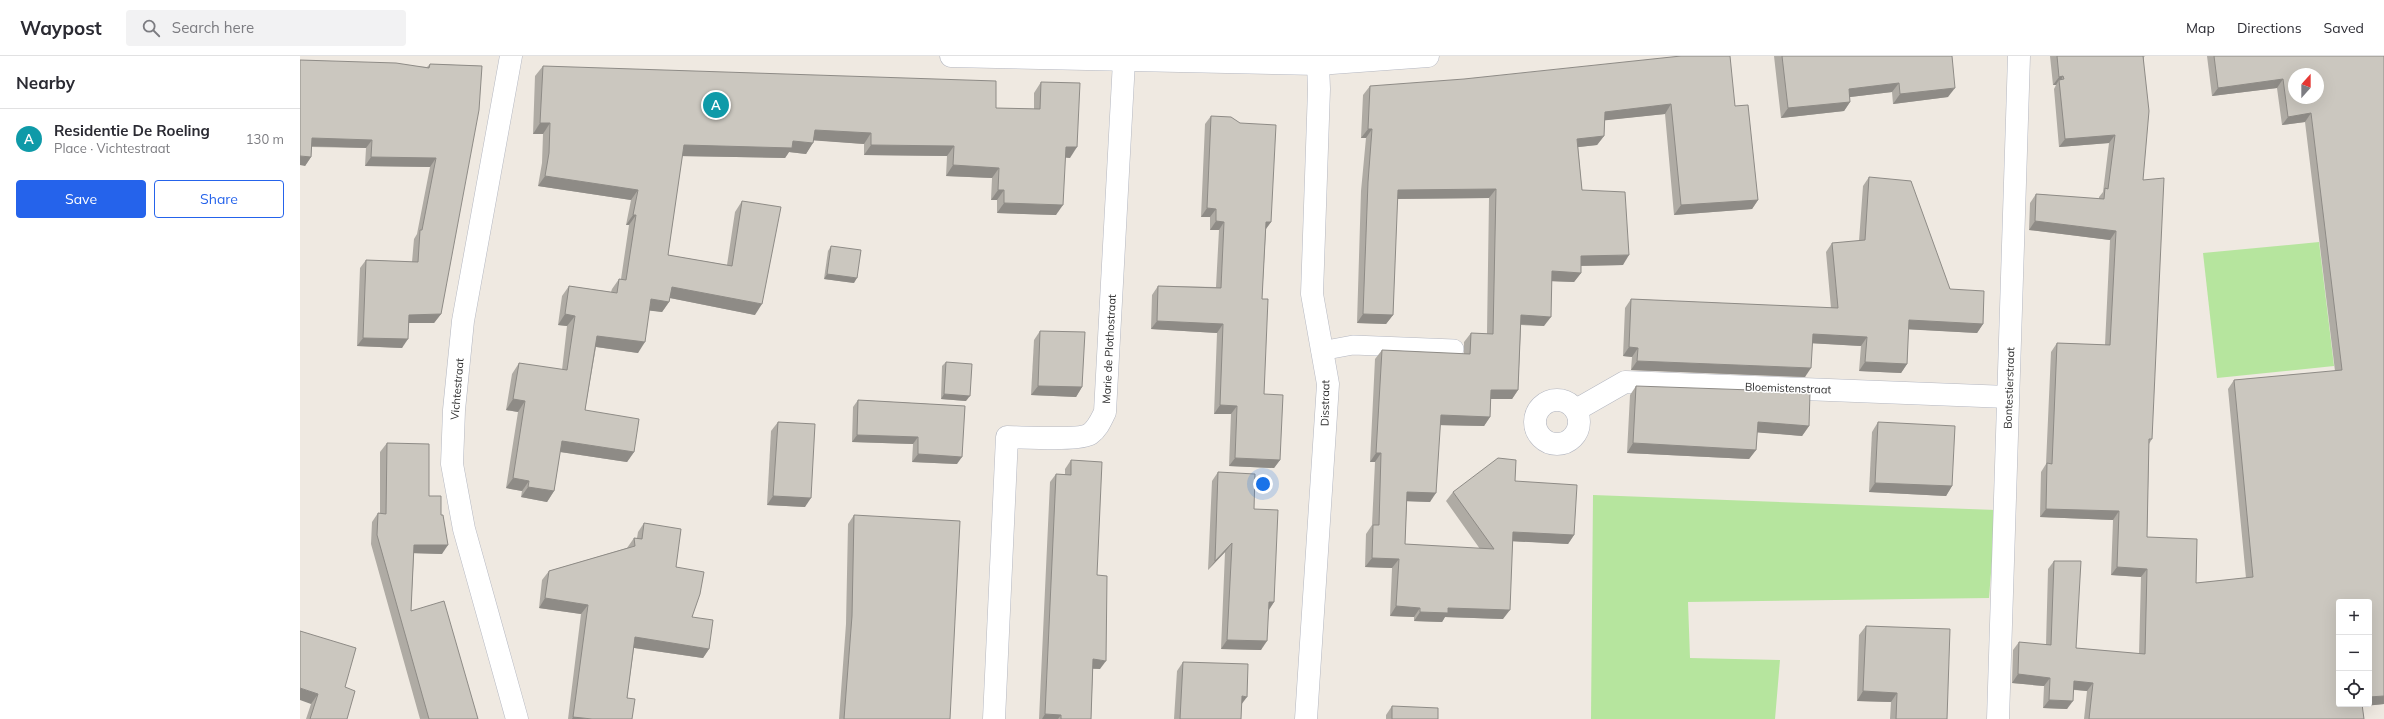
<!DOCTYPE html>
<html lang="en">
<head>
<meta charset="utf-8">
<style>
	:root { --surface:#fff; --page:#f2f2f3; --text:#2b2b33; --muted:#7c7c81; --line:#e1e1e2; --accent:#2563eb }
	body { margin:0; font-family:Mulish,sans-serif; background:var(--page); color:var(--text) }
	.controls { position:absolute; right:12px; bottom:12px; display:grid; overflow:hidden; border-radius:4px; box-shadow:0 4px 16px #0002 }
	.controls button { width:36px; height:36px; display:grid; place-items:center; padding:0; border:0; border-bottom:1px solid var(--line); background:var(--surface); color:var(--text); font:20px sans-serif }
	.compass { position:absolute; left:1988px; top:12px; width:36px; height:36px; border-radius:50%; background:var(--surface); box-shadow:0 4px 16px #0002; rotate:21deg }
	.you { position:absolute; left:963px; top:428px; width:14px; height:14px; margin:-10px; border:3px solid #fff; border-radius:50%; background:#1a73e8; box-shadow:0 0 0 6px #1a73e833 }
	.badge { display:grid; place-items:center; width:26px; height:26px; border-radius:50%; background:var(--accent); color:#fff; font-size:13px; font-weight:700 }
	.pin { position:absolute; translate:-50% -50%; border:2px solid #fff; box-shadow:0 1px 4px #0006 }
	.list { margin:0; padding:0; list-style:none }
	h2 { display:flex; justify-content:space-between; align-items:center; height:52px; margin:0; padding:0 16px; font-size:17px }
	h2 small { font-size:13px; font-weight:400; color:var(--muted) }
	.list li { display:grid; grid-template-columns:26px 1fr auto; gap:12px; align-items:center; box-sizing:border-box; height:60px; padding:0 16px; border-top:1px solid var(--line) }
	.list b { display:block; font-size:15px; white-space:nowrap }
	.list p { margin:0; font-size:13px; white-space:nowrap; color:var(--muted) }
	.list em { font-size:13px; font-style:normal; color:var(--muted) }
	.actions { display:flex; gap:8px; padding:12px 16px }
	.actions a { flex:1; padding:9px 0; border:1px solid var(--accent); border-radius:4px; text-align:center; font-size:14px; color:var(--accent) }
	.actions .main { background:var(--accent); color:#fff }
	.icon { flex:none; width:22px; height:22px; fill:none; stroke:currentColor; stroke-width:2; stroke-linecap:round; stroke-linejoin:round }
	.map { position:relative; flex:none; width:2084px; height:663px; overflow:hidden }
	header { display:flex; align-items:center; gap:24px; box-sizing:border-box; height:56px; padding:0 20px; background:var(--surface); border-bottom:1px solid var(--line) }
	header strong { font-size:19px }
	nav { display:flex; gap:22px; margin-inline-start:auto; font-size:14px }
	.search { width:280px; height:36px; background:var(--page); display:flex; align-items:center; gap:10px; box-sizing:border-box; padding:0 14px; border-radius:4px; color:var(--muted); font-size:15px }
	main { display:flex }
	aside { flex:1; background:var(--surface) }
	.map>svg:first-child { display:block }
</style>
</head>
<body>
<header>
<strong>Waypost</strong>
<div class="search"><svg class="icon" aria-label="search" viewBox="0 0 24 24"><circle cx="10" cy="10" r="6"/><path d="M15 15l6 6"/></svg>Search here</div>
<nav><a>Map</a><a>Directions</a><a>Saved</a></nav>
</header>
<main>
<aside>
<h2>Nearby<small></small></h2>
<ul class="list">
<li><span class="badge" style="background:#0f9aa8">A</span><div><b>Residentie De Roeling</b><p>Place · Vichtestraat</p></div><em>130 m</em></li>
</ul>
<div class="actions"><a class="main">Save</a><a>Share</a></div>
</aside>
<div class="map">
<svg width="2084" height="663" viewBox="0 0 2084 663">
	<rect width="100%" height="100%" fill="#efe9e1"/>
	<!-- green -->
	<g fill="#b6e59e">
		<polygon points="2019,186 2034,310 1917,322 1903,197"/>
		<polygon points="1293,439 1696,454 1689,542 1388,546 1390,602 1480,604 1475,663 1291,663"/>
	</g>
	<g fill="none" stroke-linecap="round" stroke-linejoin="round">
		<defs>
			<polyline id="lane" points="1021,295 1053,289 1154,293"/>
			<g id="street">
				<polyline points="211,0 163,265 154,354 152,408 164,473 217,663"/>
				<circle cx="1257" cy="366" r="22"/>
				<polyline points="1276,354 1325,326 1708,341"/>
				<path d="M694,663L707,381C722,381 779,385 790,378C798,372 801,364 805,356L824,5"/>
				<polyline points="1006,663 1028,328 1012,238 1019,33 1018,8"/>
				<polyline points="1698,663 1719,0"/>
			</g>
			<polyline id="secondary" points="651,0 1018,8 1128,0"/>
		</defs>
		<!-- lane casing -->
		<use href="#lane" stroke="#b4b7c1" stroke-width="20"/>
		<!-- street casing -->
		<use href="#street" stroke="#b4b7c1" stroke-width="23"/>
		<!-- secondary casing -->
		<use href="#secondary" stroke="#b4b7c1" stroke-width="23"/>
		<!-- lane -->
		<use href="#lane" stroke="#fff" stroke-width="19"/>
		<!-- street -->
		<use href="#street" stroke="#fff" stroke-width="22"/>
		<!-- secondary -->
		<use href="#secondary" stroke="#fff" stroke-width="22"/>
	</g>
	<!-- wall -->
	<g fill="#afaba4">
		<polygon points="1474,0 1652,0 1648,41 1593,48 1592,36 1550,41 1550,46 1544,55 1481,62"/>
		<polygon points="1750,0 1845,0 1844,1 1843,124 1852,383 1849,388 1847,481 1896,527 1946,522 1928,333 1934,324 2035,315 2005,66 1982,69 1977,32 1912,40 1907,0 2084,0 2084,648 2062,650 2064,663 1784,663 1787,635 1774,634 1767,653 1743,652 1744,630 1712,627 1713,594 1719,586 1746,589 1748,513 1754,505 1776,592 1839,598 1841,521 1811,519 1813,464 1740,461 1741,416 1746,408 1751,296 1757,287 1805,289 1810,184 1729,174 1730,147 1736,138 1799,143 1799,141 1803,136 1809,87 1759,91 1754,33 1756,29 1753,29"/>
		<polygon points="0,4 127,11 130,8 182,10 141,258 134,267 109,267 102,292 57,290 60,212 66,204 112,206 114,183 117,178 130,111 65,110 66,92 12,91 11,101 5,110"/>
		<polygon points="243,10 696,52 734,53 734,37 741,26 770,102 765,101 756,159 697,157 697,144 691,144 692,122 646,120 647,100 564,99 564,88 514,84 506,98 489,96 485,102 382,100 368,199 427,209 435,156 442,145 455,259 370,242 369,246 362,256 349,254 338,297 296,291 285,354 334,396 327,406 260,396 254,435 247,446 221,441 222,435 206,432 218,356 206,354 212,318 219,307 262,314 267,270 258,269 262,240 269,230 311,236 312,233 319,223 321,223 329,169 326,169 331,144 238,130 242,107 243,78 233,78 235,20"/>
		<polygon points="1070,30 1435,50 1458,144 1452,153 1374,159 1365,58 1305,64 1304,80 1297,89 1278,91 1282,134 1323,209 1281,210 1281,217 1274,226 1252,225 1244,270 1221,269 1218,334 1212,343 1191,343 1190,361 1184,370 1140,369 1130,446 1107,445 1105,488 1180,493 1146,445 1153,436 1215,425 1274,479 1268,488 1213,485 1203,563 1145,561 1142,566 1114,565 1114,561 1090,560 1092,512 1065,511 1066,478 1072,469 1075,406 1070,406 1075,303 1082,294 1164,298 1164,286 1171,277 1187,278 1189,142 1097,143 1093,259 1086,268 1057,267 1061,135 1066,82 1061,82 1063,39"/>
		<polygon points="911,60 971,166 966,173 962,243 964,338 980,404 974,412 929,410 931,358 914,358 917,277 851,273 852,239 858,230 916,231 919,174 910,174 910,161 901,161 905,68"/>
		<polygon points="1569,121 1650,233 1683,268 1677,277 1608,273 1607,308 1601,317 1559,315 1561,290 1512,287 1505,321 1331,314 1332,301 1323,300 1325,252 1331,243 1531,252 1526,196 1532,187 1559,185 1563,130"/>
		<polygon points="531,190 554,227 524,223 528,195"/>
		<polygon points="740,275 782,331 776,341 731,339 734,284"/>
		<polygon points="646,306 666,345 641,343 642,310"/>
		<polygon points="1336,330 1509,370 1502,380 1457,376 1456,394 1449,403 1327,397 1330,339"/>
		<polygon points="558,344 665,350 657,408 612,406 613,388 552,386 553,351"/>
		<polygon points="478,366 505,451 467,449 471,375"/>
		<polygon points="1578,366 1652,430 1646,440 1569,436 1572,376"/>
		<polygon points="87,387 129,440 141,459 142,498 114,497 111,555 178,663 120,663 71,488 72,466 78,457 80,457 80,396"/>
		<polygon points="771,404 797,519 800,613 793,613 791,663 739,663 750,426 756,418 765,418 765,413"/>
		<polygon points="918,416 954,453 974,546 969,554 961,594 921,593 925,496 908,514 912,425"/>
		<polygon points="554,459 650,663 539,663 546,568 548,468"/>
		<polygon points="344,467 376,511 392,561 409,593 403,602 334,592 327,642 332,663 268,663 281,558 239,552 242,524 249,515 327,492 334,482 337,482 338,476"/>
		<polygon points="1566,570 1647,663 1590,663 1591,646 1557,645 1559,579"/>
		<polygon points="0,575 45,631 47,663 6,663 11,648"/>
		<polygon points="883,606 941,649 941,663 874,663 877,615"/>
		<polygon points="1092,650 1138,663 1086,663 1086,659"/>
	</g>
	<!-- shaded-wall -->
	<g fill="#8e8b86">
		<polygon points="1763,20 1760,26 1759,24 1756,29 1753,29 1759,21"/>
		<polygon points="1983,23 1977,32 1912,40 1918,32"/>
		<polygon points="1599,27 1592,36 1542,42 1549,33"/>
		<polygon points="1655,32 1648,41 1593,48 1600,38"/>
		<polygon points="1550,46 1544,55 1481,62 1488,52"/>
		<polygon points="1371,48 1365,58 1299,65 1305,56"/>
		<polygon points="2011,57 2005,66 1982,69 1988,61"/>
		<polygon points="240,67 250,67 243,78 233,78"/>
		<polygon points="1068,73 1072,73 1066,82 1061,82"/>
		<polygon points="515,74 571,77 564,88 508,84"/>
		<polygon points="1815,79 1809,87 1759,91 1765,83"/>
		<polygon points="1304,80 1297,89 1270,92 1277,83"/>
		<polygon points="12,82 72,84 66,92 6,90"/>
		<polygon points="493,85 513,87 506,98 489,96 485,102 377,100 384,89"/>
		<polygon points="571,89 654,90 647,100 564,99"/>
		<polygon points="766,91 777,91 770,102 759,101"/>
		<polygon points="0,100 11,101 5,110 0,109"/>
		<polygon points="71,101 136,102 130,111 65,110"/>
		<polygon points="653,109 699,112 692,122 646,120"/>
		<polygon points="245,120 338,134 331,144 238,130"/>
		<polygon points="1196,133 1189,142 1091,143 1098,134"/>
		<polygon points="698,134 704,134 697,144 691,144"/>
		<polygon points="1458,144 1452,153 1374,159 1381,149"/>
		<polygon points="704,147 763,149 756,159 697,157"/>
		<polygon points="907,152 916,153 910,161 901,161"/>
		<polygon points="333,159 336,159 329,169 326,169"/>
		<polygon points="916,165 924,166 919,174 910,174"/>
		<polygon points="1735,165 1816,175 1810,184 1729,174"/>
		<polygon points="966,166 971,166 965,174"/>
		<polygon points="1329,199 1323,209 1275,210 1281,200"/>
		<polygon points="1252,215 1281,217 1274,226 1246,225"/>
		<polygon points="527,218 557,222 554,227 524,223"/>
		<polygon points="372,231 462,248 455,259 365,241"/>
		<polygon points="351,243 369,246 362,256 344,254"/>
		<polygon points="141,258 134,267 103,267 109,259"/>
		<polygon points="265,258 275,260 267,270 258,269"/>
		<polygon points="1063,258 1093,259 1086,268 1057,267"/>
		<polygon points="1221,259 1251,261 1244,270 1215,268"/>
		<polygon points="1609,264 1683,268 1677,277 1602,273"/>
		<polygon points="857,265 923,268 917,277 851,273"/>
		<polygon points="1513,278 1567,281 1561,290 1507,287"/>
		<polygon points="297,280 345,286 338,297 290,290"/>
		<polygon points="63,282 108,283 102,292 57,290"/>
		<polygon points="1329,291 1338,292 1332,301 1323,300"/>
		<polygon points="1337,305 1511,312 1505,321 1331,314"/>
		<polygon points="1565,306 1607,308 1601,317 1559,315"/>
		<polygon points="738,330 782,331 776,341 731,339"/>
		<polygon points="1191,334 1218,334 1212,343 1185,343"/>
		<polygon points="644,338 670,340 666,345 641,343"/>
		<polygon points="213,343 225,345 218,356 206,354"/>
		<polygon points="920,349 937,350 931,358 914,358"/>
		<polygon points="1141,359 1190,361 1184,370 1135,369"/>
		<polygon points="1458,366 1509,370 1502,380 1452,376"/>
		<polygon points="557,379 618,381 613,388 552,386"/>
		<polygon points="262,385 334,396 327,406 254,395"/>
		<polygon points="1333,387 1456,394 1449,403 1327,397"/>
		<polygon points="1076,397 1081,397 1075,406 1070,406"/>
		<polygon points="618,398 662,401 657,408 612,406"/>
		<polygon points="935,402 980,404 974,412 929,410"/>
		<polygon points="213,422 229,425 222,435 206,432"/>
		<polygon points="1575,427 1652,430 1646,440 1569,436"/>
		<polygon points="228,431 254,435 247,446 221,441"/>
		<polygon points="1107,436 1136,437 1130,446 1101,445"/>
		<polygon points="473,440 511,442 505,451 467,449"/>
		<polygon points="1746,453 1819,455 1813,464 1740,461"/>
		<polygon points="1213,476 1274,479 1268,488 1207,485"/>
		<polygon points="932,487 925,496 908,514 915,505"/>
		<polygon points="114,489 148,489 142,498 108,497"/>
		<polygon points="1072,502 1099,503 1092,512 1065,511"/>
		<polygon points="1817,511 1847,513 1841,521 1811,519"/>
		<polygon points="245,542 288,549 281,558 239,552"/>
		<polygon points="969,546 974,546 968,555"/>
		<polygon points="1096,550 1120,552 1114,561 1090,560"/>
		<polygon points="1148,552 1210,554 1203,563 1145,561 1142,566 1114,565 1120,556"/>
		<polygon points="335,581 409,593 403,602 328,591"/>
		<polygon points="927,584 967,585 961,594 921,593"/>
		<polygon points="793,603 806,605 800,613 787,612"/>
		<polygon points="1718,618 1750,622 1744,630 1712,627"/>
		<polygon points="1774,625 1793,627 1787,635 1768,633"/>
		<polygon points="0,632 18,638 11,648 0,644"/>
		<polygon points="1563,635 1597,637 1591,646 1557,645"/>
		<polygon points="942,640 947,641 941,649"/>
		<polygon points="2084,640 2084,648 2056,651 2057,648 2069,648 2069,641"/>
		<polygon points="1749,644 1773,645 1767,653 1743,652"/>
		<polygon points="745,658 761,659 758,663 742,663"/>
		<polygon points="273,661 292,663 272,663"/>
	</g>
	<!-- building -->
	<g fill="#cbc7bf" stroke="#8e8b86" fill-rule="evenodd">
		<polygon points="1381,0 1430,0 1435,50 1448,49 1458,144 1381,149 1371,48 1305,56 1304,80 1277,83 1282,134 1325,136 1329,199 1281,200 1281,217 1252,215 1251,261 1221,259 1218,334 1191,334 1190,361 1141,359 1136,437 1107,436 1105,488 1194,493 1153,436 1198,402 1216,404 1215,425 1277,429 1274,479 1213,476 1210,554 1148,552 1148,557 1120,556 1120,552 1096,550 1099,503 1072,502 1073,469 1079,469 1081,397 1076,397 1082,294 1170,298 1171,277 1193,278 1196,133 1098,134 1093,259 1063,258 1068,126 1072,73 1068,73 1070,30 1164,23"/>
		<polygon points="1482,0 1652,0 1655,32 1600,38 1599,27 1549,33 1550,46 1488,52"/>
		<path d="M1757,0H1843L1849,55L1843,124L1864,122L1852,383H1849L1847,481L1897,483L1896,527L1953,521L1934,324L2042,314L2011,57L1988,61L1983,23L1918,32L1914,0H2084V640L2069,641V546H2039V648H2062L2064,663H1789L1793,627L1774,625L1773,645L1749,644L1750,622L1718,618L1719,586L1751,589L1754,505H1781L1776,592L1845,598L1847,513L1817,511L1819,455L1746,453L1747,407L1752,408L1757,287L1810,289L1816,175L1735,165L1736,138L1804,143L1805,132L1808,133L1815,79L1765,83L1759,24L1764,23L1763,20L1759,21ZM1994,18H2018V42H1994Z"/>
		<polygon points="0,4 96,7 129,12 130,8 182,10 179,54 141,258 109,259 108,283 63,282 66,204 118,206 120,174 122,174 136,102 71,101 72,84 12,82 11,101 0,100"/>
		<polygon points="243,10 696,25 696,52 740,53 741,26 780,27 777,91 766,91 763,149 704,147 704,134 698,134 699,112 653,109 654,90 571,89 571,77 515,74 513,87 493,85 492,92 384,89 368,199 432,210 442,145 481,151 462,248 372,231 369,246 351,243 345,286 297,280 285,354 339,363 334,396 262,385 254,435 228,431 229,425 213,422 225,345 213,343 219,307 267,314 275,260 265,258 269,230 317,237 319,223 326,224 336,159 333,159 338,134 245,120 249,97 250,67 240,67"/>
		<polygon points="911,60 931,61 940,67 976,69 971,166 966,166 962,243 968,243 964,338 983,339 980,404 935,402 937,350 920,349 923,268 857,265 858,230 921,232 924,166 916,165 916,153 907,152"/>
		<polygon points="1569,121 1611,125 1650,233 1684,235 1683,268 1609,264 1607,308 1565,306 1567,281 1513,278 1511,312 1337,305 1338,292 1329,291 1331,243 1538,252 1532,187 1565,184"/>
		<polygon points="531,190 561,194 557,222 527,218"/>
		<polygon points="740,275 785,276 782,331 738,330"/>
		<polygon points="646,306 672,308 670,340 644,338"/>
		<polygon points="1336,330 1510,336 1509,370 1458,366 1456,394 1333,387"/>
		<polygon points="558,344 665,350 662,401 618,398 618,381 557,379"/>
		<polygon points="478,366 515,368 511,442 473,440"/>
		<polygon points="1578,366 1655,370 1652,430 1575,427"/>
		<polygon points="87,387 129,388 129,440 141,440 141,459 143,459 148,489 114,489 111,555 144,545 178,663 129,663 77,479 78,457 86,458"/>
		<polygon points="771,404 802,406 797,519 807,520 806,605 793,603 791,663 761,663 761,659 745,658 756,418 771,419"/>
		<polygon points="918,416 955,418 954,453 978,454 974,546 969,546 967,585 927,584 932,487 915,505"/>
		<polygon points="554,459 660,465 650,663 544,663 552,560"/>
		<polygon points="344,467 381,473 376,511 404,516 400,538 392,561 413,564 409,593 335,581 327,642 335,643 332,663 292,663 273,661 288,549 245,542 249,515 335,490 334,482 342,483"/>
		<polygon points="1566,570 1650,573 1647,663 1596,663 1597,637 1563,635"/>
		<polygon points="0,575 56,592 45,631 55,635 47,663 10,663 18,638 0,632"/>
		<polygon points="883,606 948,608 947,641 942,640 941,663 880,663"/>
		<polygon points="1092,650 1138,652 1138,663 1092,663"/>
	</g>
	<g text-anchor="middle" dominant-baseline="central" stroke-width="3" stroke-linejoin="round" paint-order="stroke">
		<!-- street labels -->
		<g font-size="11" fill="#2e2e2e" stroke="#fff">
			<text transform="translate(809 293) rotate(-87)">Marie de Plothostraat</text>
			<text transform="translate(1488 332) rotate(2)">Bloemistenstraat</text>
			<text transform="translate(1709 332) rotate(-88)">Bontestierstraat</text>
			<text transform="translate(157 333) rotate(-85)">Vichtestraat</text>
			<text transform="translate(1025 347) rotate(-89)">Disstraat</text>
		</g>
	</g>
</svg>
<div class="controls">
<button>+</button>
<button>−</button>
<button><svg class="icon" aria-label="locate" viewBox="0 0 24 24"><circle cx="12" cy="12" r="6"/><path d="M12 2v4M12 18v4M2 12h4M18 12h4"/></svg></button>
</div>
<svg class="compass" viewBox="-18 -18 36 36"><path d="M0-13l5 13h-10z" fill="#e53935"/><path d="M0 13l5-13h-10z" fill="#7c7c81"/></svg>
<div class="you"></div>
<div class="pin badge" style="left:416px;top:49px;background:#0f9aa8">A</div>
</div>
</main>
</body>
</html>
